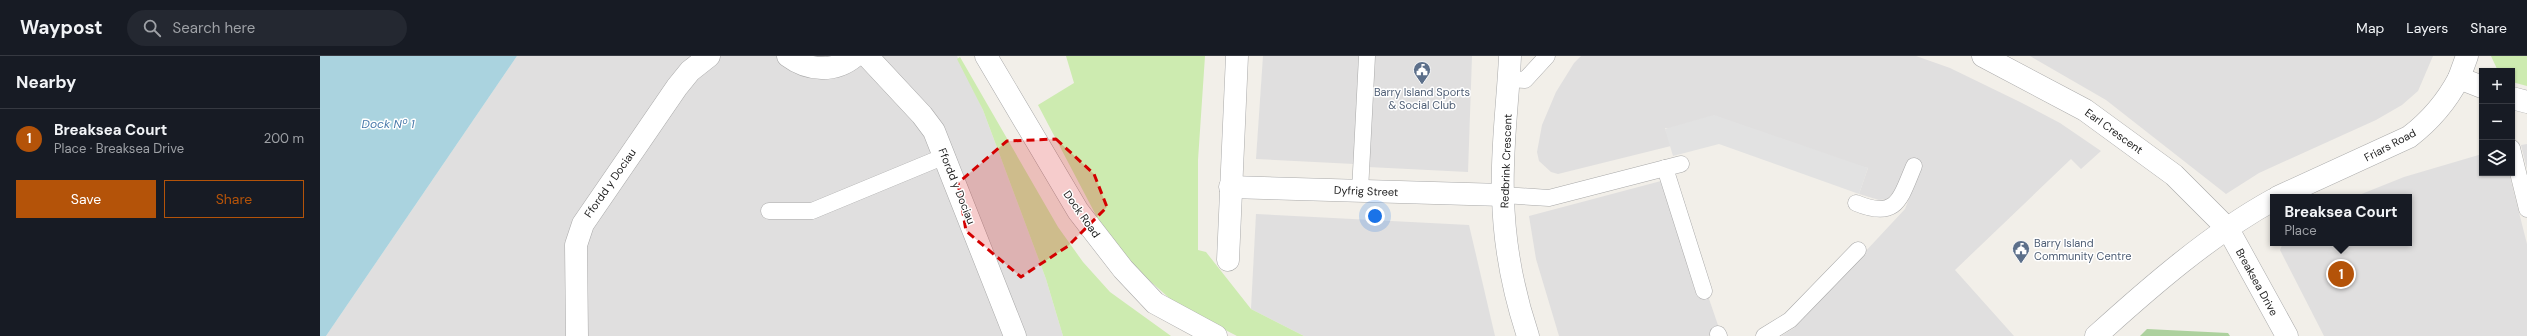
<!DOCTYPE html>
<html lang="en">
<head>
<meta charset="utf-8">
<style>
	:root { --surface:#171b24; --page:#242831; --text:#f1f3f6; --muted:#9ea1a6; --line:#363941; --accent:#b45309 }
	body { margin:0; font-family:"DM Sans",sans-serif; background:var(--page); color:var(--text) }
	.controls { position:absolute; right:12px; top:12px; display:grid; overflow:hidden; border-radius:0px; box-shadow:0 1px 3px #0004 }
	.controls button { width:36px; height:36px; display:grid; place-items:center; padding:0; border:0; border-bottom:1px solid var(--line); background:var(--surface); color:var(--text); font:20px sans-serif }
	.you { position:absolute; left:1055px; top:160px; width:14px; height:14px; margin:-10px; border:3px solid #fff; border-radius:50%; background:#1a73e8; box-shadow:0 0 0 6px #1a73e833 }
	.badge { display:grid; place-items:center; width:26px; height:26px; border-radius:50%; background:var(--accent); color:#fff; font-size:13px; font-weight:700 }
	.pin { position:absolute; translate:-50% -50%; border:2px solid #fff; box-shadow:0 1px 4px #0006 }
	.popup { position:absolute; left:1950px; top:138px; width:142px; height:52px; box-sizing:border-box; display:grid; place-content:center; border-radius:0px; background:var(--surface); filter:drop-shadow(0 1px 3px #0005); font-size:13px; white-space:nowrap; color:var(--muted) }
	.popup b { font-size:15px; color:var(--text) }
	.popup::after { content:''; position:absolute; left:50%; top:100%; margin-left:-8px; border:8px solid transparent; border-top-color:var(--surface) }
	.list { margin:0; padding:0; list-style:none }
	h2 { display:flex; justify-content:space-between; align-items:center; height:52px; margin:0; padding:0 16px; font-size:17px }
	h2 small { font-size:13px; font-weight:400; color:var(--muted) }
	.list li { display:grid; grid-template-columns:26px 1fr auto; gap:12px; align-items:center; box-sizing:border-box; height:60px; padding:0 16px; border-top:1px solid var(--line) }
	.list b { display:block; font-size:15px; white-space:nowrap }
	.list p { margin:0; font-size:13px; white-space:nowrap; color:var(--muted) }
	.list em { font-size:13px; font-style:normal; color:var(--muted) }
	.actions { display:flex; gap:8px; padding:12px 16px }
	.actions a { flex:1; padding:9px 0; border:1px solid var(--accent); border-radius:0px; text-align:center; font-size:14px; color:var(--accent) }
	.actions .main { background:var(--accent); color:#fff }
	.icon { flex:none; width:22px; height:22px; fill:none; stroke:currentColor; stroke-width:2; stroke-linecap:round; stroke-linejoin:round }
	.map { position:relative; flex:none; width:2207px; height:280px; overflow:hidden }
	header { display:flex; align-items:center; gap:24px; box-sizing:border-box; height:56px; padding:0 20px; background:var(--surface); border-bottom:1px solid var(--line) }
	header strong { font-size:19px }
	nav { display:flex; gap:22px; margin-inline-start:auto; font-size:14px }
	.search { width:280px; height:36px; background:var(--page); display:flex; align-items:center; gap:10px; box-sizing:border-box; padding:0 14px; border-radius:22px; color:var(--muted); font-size:15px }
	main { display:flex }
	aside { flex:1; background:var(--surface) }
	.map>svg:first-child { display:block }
</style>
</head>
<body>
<header>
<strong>Waypost</strong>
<div class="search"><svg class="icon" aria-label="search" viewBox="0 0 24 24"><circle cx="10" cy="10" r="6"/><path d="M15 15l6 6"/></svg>Search here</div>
<nav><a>Map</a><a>Layers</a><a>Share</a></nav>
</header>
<main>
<aside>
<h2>Nearby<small></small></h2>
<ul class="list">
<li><span class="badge">1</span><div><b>Breaksea Court</b><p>Place · Breaksea Drive</p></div><em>200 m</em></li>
</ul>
<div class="actions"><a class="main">Save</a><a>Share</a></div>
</aside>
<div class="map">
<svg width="2207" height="280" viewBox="0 0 2207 280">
	<rect width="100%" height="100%" fill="#f2efe9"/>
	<!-- residential -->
	<g fill="#e0dfdf">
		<polygon points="197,0 637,0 663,54 726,223 743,280 6,280"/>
		<polygon points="943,0 1039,0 1034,108 936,103"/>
		<polygon points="1054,0 1152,0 1148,116 1048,111"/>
		<polygon points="1261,0 1596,0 1630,12 1700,46 1740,67 1781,95 1761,113 1751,103 1635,214 1694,280 1461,280 1474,272 1585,153 1602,110 1590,104 1575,135 1567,143 1559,144 1539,138 1548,112 1345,72 1351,90 1238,118 1231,116 1219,105 1217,96 1222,69 1236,36 1254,7"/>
		<polygon points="1710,0 2113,0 2098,35 2082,49 2056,64 1939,117 1906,138 1786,44"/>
		<polygon points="2207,88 2207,113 2201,89"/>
		<polygon points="2162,98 2162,117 2189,117 2207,188 2207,280 2004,280 1960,194 1963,187 2089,187 2089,141 2034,141 2084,121"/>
		<polygon points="1341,125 1377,240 1387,237 1400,275 1388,280 1239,280 1216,203 1209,160"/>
		<polygon points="936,158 1149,169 1175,280 984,280 931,253"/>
	</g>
	<!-- grass -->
	<g fill="#cdebb0">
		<polygon points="746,0 885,0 878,104 878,194 886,196 931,253 984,280 917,280 857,249 821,217 790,186 718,49 754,27"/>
		<polygon points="2171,0 2207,0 2207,30 2192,26 2192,15 2178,15"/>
		<polygon points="640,1 738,171 763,206 790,236 851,280 743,280 726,223 663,54 637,3"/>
	</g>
	<!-- forest -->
	<polygon fill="#add19e" points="1827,273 1908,277 1910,280 1820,280"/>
	<!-- parking -->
	<polygon fill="#e2e2e2" points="1394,59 1548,112 1539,138 1399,88 1353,100 1345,73"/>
	<!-- water -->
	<polygon fill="#aad3df" points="0,0 197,0 6,280 0,280"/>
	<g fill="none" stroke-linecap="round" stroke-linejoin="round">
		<defs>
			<g id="lane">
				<polyline points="1189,23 1205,24 1227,0"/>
				<polyline points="2192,92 2207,153"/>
				<polyline points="1345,112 1384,235"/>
				<polyline points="1040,135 1047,0"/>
				<polyline points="1183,139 1229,142 1361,108"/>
				<path d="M1536,147C1577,164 1580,143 1594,110"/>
				<polyline points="449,155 492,155 625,100"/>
				<polyline points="1398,278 1399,280"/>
				<polyline points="1444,280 1470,264 1538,194"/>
			</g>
			<g id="street">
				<path d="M468,0C488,15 515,17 535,0"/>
				<polyline points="547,0 602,59 614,75 695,280"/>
				<polyline points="666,0 758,155 803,213 835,247 896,280"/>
				<path d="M1190,0C1188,46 1181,94 1183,140C1184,187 1193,235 1208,280"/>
				<polyline points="1663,0 1765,54 1854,119 1908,173 1967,280"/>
				<polyline points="2139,22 2147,0"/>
				<polyline points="2192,42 2207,46"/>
				<polyline points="910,131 1183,139"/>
				<path d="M1958,141L2089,81C2110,65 2127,45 2139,22L2162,31"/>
				<polyline points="908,204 917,0"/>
				<polyline points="257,280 256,189 263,168 357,31 370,15 389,0"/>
				<path d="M1776,280C1829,232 1891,178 1953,144"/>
			</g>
		</defs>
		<!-- lane casing -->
		<use href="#lane" stroke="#a9a9a9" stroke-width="17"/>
		<!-- street casing -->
		<use href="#street" stroke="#a9a9a9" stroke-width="23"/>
		<!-- lane -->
		<use href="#lane" stroke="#fff" stroke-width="16"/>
		<!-- street -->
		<use href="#street" stroke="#fff" stroke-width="22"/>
	</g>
	<!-- marked area -->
	<path fill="#d40000" fill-opacity="0.2" stroke="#d40000" stroke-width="3" stroke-dasharray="8 5" stroke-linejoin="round" d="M736,83L774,118L787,151L748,190L701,221L646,175L638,127L687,85Z"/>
	<!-- icons -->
	<defs>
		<symbol id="civic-pin" viewBox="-11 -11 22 30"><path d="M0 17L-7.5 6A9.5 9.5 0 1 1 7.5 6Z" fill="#5c6f8a" stroke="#fff"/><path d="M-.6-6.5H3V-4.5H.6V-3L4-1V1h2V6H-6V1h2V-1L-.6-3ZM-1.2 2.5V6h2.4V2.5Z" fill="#fff"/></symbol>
	</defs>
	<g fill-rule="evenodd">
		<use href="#civic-pin" x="1092" y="4" width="20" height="27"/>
		<use href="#civic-pin" x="1691" y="183" width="20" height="27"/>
	</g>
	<g text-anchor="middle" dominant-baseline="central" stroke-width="3" stroke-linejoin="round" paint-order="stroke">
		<!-- service labels -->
		<g font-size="11" fill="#4e5e75" stroke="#fff">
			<text x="1102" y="36">Barry Island Sports<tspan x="1102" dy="13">&amp; Social Club</tspan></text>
			<text x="1714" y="187" text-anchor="start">Barry Island<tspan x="1714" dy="13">Community Centre</tspan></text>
		</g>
		<!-- street labels -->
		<g font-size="11" fill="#222" stroke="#fff">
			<text transform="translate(1794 75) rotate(36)">Earl Crescent</text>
			<text transform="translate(2070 89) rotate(-28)">Friars Road</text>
			<text transform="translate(1186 105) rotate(-88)">Redbrink Crescent</text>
			<text transform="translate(290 127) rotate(-55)">Ffordd y Dociau</text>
			<text transform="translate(637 130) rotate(68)">Ffordd y Dociau</text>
			<text transform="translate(1046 135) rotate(2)">Dyfrig Street</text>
			<text transform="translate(762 158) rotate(55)">Dock Road</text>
			<text transform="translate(1937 226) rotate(61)">Breaksea Drive</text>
		</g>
		<!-- water labels -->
		<g font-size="12" font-style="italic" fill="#4a7aab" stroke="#fff">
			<text x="68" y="68">Dock Nº 1</text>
		</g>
	</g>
</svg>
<div class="controls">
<button>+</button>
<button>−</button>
<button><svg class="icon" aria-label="layers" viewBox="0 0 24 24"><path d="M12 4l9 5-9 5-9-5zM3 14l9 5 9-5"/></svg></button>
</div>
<div class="you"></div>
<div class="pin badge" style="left:2021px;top:218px">1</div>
<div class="popup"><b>Breaksea Court</b>Place</div>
</div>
</main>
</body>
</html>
